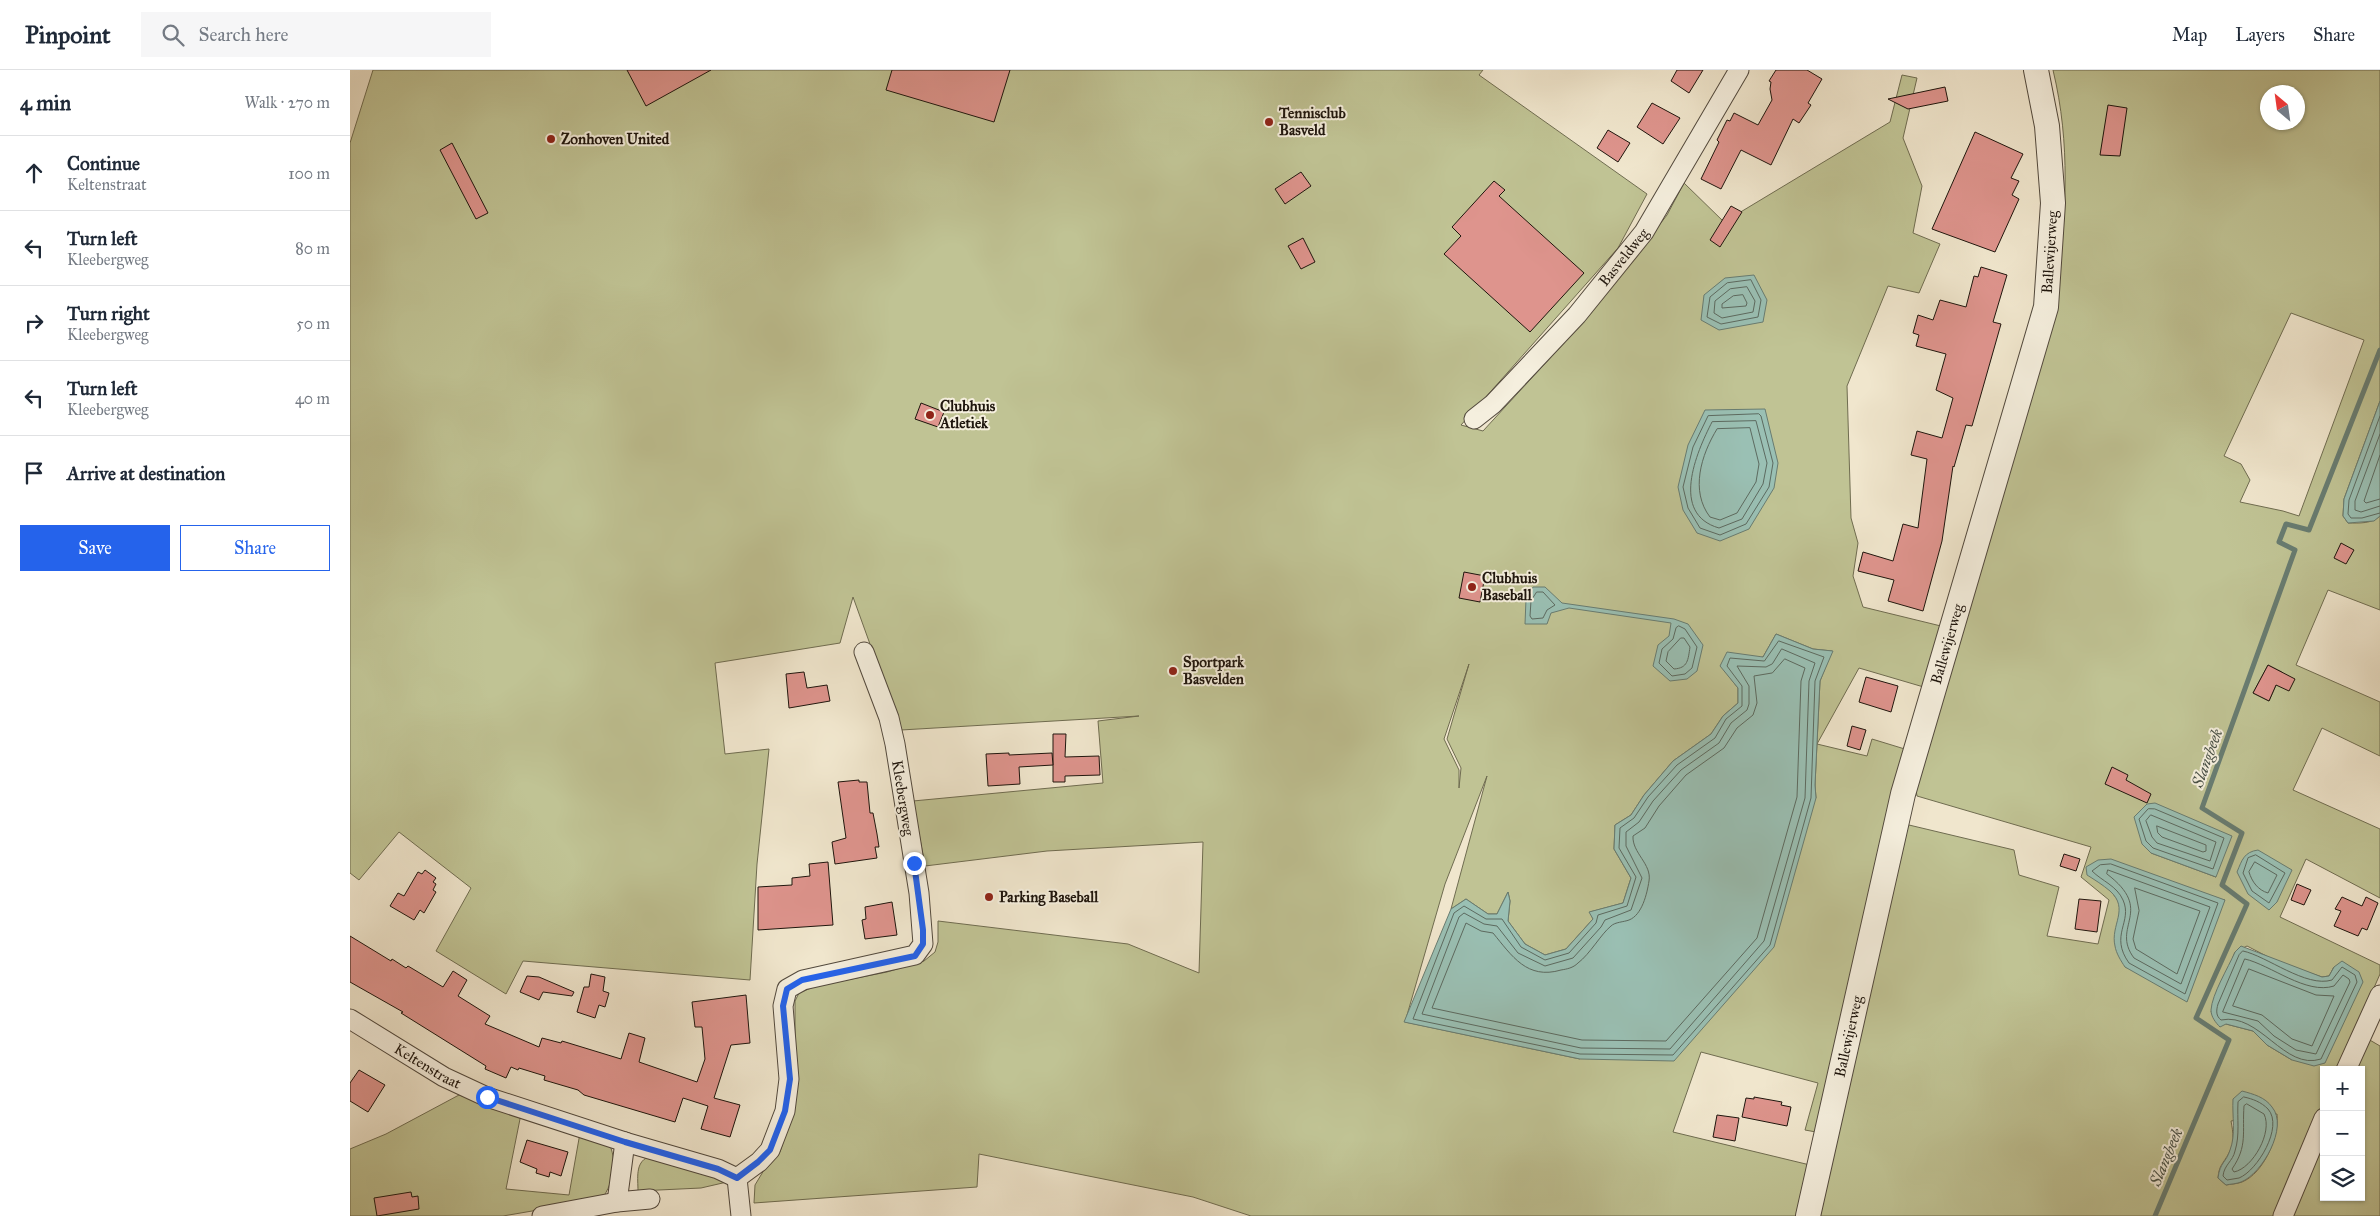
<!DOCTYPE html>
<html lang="en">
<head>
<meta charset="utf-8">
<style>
	:root { --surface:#fff; --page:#f6f6f7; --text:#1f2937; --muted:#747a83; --line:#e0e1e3; --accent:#2563eb }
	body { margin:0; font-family:"IM FELL Great Primer",serif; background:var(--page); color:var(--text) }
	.controls { position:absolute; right:15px; bottom:15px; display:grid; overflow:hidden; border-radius:0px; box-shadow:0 1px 4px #0004 }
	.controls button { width:45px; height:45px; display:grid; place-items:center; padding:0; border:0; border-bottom:1px solid var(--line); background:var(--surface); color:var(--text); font:25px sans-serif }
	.compass { position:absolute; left:1910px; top:15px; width:45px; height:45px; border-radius:50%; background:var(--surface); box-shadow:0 1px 4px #0004; rotate:331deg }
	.stop { position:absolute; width:15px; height:15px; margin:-11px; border:4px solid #2563eb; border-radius:50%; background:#fff }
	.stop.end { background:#2563eb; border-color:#fff; box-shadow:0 1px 5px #0008 }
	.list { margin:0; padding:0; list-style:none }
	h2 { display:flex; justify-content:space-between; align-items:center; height:65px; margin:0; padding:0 20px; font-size:21px }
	h2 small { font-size:16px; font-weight:400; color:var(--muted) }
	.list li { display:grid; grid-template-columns:32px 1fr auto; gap:15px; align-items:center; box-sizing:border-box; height:75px; padding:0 20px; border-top:1px solid var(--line) }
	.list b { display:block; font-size:19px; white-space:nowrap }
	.list p { margin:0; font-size:16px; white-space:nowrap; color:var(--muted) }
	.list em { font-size:16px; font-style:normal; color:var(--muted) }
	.actions { display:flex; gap:10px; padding:15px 20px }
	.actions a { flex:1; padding:11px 0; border:1px solid var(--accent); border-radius:0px; text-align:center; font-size:18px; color:var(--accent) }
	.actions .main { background:var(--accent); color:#fff }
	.icon { flex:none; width:28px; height:28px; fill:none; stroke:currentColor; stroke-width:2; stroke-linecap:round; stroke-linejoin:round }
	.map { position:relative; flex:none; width:2030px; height:1146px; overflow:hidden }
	header { display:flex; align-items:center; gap:30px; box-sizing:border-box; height:70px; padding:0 25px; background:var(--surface); border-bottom:1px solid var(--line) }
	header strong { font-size:24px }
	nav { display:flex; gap:28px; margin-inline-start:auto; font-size:18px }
	.search { width:350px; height:45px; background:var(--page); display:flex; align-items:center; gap:12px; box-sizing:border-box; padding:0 18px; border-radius:0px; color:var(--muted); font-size:19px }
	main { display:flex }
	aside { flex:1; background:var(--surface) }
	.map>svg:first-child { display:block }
</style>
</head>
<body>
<header>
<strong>Pinpoint</strong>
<div class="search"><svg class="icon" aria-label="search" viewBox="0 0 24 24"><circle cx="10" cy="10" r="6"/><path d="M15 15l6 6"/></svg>Search here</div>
<nav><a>Map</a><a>Layers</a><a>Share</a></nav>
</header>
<main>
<aside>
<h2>4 min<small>Walk · 270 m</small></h2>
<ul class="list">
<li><svg class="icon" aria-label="ahead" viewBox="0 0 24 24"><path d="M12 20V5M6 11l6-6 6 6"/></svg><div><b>Continue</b><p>Keltenstraat</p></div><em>100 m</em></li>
<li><svg class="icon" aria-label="left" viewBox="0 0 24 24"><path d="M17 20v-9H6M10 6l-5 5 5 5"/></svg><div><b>Turn left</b><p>Kleebergweg</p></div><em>80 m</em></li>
<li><svg class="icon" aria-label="right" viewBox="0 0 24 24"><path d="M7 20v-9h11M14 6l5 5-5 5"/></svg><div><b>Turn right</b><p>Kleebergweg</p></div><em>50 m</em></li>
<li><svg class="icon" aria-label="left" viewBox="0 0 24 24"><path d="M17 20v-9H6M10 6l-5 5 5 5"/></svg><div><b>Turn left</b><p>Kleebergweg</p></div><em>40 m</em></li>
<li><svg class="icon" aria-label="arrive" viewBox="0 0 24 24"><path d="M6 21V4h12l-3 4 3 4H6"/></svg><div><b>Arrive at destination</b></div></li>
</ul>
<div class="actions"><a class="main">Save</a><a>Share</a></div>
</aside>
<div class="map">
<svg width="2030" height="1146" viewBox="0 0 2030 1146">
	<rect width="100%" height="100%" fill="#f0e6cd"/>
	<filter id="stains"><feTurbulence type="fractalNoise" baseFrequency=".004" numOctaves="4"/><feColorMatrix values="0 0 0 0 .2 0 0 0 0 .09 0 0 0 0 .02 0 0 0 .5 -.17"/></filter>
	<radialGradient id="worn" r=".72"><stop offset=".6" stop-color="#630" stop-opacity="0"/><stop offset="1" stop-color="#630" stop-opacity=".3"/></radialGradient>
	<!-- green -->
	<g fill="#c0c394" stroke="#6f6c50" fill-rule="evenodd">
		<path d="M23,0H1133L1129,5L1297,124L1268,178L1111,355L1133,361L1236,249L1317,145L1334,113L1374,152L1540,52L1552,5L1567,8L1553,68L1572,116L1563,163L1590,174L1569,223L1538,216L1497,316L1501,448L1508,473L1503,506L1513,537L1595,557L1577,618L1509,598L1467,674L1517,686L1522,669L1558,680L1466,1062L1455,1060L1468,1013L1351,982L1323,1062L1460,1095L1450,1146H901L843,1127L629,1084L627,1117L404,1133L405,1115L414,1100L430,1082L445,1034V931L449,923L466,916L537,902L574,891L585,882L588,872V851L778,874L849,903L853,772L697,781L575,796L563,731L753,713L748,651L789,646L551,660L503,527L490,573L365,593L375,684L419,679L407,794L400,910L173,891L156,924L86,881L121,818L49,762L9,810L0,803V73ZM1426,564L1463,579L1482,581L1470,611L1465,715L1466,728L1230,989L1055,952L1095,814L1137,706L1101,839L1116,829L1138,844H1147L1158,822L1160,831L1158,851L1175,874L1195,885L1216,879L1243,849L1240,842L1273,833L1281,808L1264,779L1265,755L1281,745L1294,725L1323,691L1361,664L1373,646L1388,633V618L1371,596L1413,587ZM1119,594L1097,669L1111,698L1109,718V700L1094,669Z"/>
		<path d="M1703,0H2030V331L1994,429L1993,446L1998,453C2010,453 2021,454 2030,446V540L1978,520L1946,595L2030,632V686L1972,658L1943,720L2030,759V828L1956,789L1930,847L2030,895V904L1988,1000H1974V1032L1924,1146H1465L1555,760L1559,755L1664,780L1669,805L1709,817L1697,866L1748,874L1759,830L1731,807L1741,777L1567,726L1566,720L1707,219C1716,143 1721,75 1703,0ZM1918,22H1948V52H1918ZM1941,243L2014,270L1949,446L1933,441L1890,432L1900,410L1891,394L1874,386ZM1918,595L1932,602L1919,631L1903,623ZM1792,774L1866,807L1801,783ZM1761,821L1875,830L1783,900L1775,897L1768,851L1771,841L1769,832ZM1897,876L1928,892L1972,907L1979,906L1984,897L1942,990L1917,975L1903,961L1876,954L1861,942L1885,882ZM1927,1044C1929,1067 1914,1103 1892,1112C1887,1114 1881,1114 1876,1115L1868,1108C1869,1095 1873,1094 1879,1083C1885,1073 1883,1062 1881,1051Z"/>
		<polygon points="2018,969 2030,976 2030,1146 1942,1146 1974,1071 1974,1127 2011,1127 2011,1000 2005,1000"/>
		<path d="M109,1025L171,1044L156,1119L219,1125L230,1063L258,1071C268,1091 264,1111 252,1129L153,1146H0V1079L36,1064Z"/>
		<path d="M298,1087L369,1105L377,1112L351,1118L288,1121C288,1108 285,1093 298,1087Z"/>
	</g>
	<!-- water -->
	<g fill="#9ac0b4" stroke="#687c71">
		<polygon points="1404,205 1417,230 1413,252 1369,260 1351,250 1354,225 1375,208"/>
		<polygon points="2030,331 2030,446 2024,451 1998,453 1993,446 1994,429"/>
		<polygon points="1415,339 1428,393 1424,418 1399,459 1370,471 1347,463 1333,440 1328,417 1338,375 1355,340"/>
		<polygon points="1183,517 1195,517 1212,533 1324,549 1338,554 1353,575 1347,601 1337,609 1320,611 1303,596 1308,575 1319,566 1321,553 1219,538 1201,543 1197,554 1175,554 1176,529"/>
		<polygon points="1426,564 1463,579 1483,581 1470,611 1465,715 1466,728 1424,877 1324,991 1230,989 1054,952 1101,839 1116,829 1138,844 1147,844 1158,822 1160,831 1158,851 1175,874 1195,885 1216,879 1243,849 1239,842 1273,833 1281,808 1264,779 1265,755 1281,745 1294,725 1323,691 1361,664 1373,646 1388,633 1388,618 1370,596 1377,582 1413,587"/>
		<polygon points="1805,733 1882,766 1866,807 1801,783 1792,774 1784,747 1797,734"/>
		<path d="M1908,780L1942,800L1927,832L1919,840L1898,824L1887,802C1892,790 1894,782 1908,780Z"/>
		<path d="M1761,789L1875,830L1837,932L1775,897C1771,891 1766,883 1765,876C1760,855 1780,839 1760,821C1753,815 1745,810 1737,805L1736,797L1748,790Z"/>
		<path d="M1891,876L1972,907L1979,906L1984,897L1992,891L2009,902L2013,912L1975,993L1964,996L1942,990L1917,975L1903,961L1876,954L1870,957C1866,953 1861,947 1861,940C1862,924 1878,898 1885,882Z"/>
		<path d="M1892,1021C1903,1024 1915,1027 1922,1037C1939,1057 1912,1104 1891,1112C1886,1114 1880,1114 1876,1115L1868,1108C1870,1092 1876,1093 1880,1080C1886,1065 1882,1046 1883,1029Z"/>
	</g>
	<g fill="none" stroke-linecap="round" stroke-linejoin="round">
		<!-- shore -->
		<g stroke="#5c6a60" stroke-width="1">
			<polygon points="1401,210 1411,230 1408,247 1371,254 1357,247 1360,227 1377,213"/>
			<polygon points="1397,217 1405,231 1403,242 1372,248 1364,243 1365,231 1380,219"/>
			<polygon points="1393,225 1397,233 1396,236 1372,238 1372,234 1383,226"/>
			<polygon points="1409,344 1411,346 1423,393 1419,417 1396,454 1370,465 1350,458 1338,438 1333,417 1343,377 1358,346"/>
			<polyline points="2030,346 1999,430 1998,444 2001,448 2012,448 2030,443"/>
			<path d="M1406,351L1417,393L1413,414L1392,449L1369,458C1320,444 1346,383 1362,352Z"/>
			<path d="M1400,358L1409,394L1406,412L1387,443L1370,450L1360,447C1340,421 1351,385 1367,359Z"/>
			<polyline points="2030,364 2005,431 2005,440 2011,442 2030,436"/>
			<polyline points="2030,385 2014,431 2016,433 2030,429"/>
			<polygon points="1187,522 1193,522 1205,535 1197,540 1193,548 1182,549 1180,546 1181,531"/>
			<polygon points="1329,556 1335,559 1347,577 1342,598 1335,604 1322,606 1309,593 1312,579 1323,569 1326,558"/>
			<path d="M1331,568H1334L1340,577C1338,590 1338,598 1324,599L1316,591L1318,582Z"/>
			<polygon points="1429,571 1474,587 1465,611 1461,728 1420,875 1323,985 1230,984 1063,949 1104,843 1114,836 1136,849 1152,849 1171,877 1195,890 1219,883 1246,853 1248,845 1277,836 1286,807 1269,778 1270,758 1284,748 1298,727 1327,695 1365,668 1376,649 1392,636 1392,616 1377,596 1380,588 1414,591"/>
			<polygon points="1432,579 1465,593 1459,611 1455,728 1414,871 1320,979 1231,978 1072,944 1109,847 1114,843 1134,854 1147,856 1168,883 1195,896 1223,888 1251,857 1255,850 1281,840 1292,808 1276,776 1276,762 1289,752 1303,731 1331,700 1369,673 1381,653 1397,640 1399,634 1399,616 1387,596 1416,597 1422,594"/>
			<path d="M1435,589L1455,598L1451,611L1447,727L1407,868L1316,971L1232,970L1082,938L1116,853L1131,861L1143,863C1162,886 1177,910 1211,900C1217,899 1223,898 1228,893C1240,884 1251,864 1261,856C1265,852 1274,852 1279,850C1292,845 1297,824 1299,811C1302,794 1282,783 1283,766L1295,758L1309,736L1336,705L1374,678L1387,658L1403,645L1407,633L1404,606L1422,603Z"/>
			<polygon points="1805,739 1874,768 1863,799 1803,778 1796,771 1789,749 1798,739"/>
			<polygon points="1801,745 1866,772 1860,791 1807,773 1802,767 1796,751"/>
			<polygon points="1807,756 1856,775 1856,781 1853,782 1812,767 1808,763"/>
			<polygon points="1906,785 1935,803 1919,833 1902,821 1893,803 1898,788"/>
			<path d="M1905,792L1927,805L1918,823C1908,820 1902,812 1899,802Z"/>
			<path d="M1761,794L1868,833L1835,924L1779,893C1759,865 1783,852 1773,830C1767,816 1752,811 1742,801L1750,795Z"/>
			<path d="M1758,800L1860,837L1831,914L1784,888C1760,856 1806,841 1757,804Z"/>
			<polygon points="1785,818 1850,841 1827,904 1786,879 1783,869 1789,841"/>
			<path d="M1893,881C1917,886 1956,918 1982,910L1992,897L2005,905L2007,912L1971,989C1934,1001 1910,942 1871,950C1866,946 1866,941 1868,934L1889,885Z"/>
			<path d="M1895,889C1921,895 1956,925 1984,916L1993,905L1999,909L2000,912L1966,984L1946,980L1924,966L1908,951L1873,942Z"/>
			<polygon points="1899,899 1966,925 1984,926 1962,976 1942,969 1912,945 1883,936"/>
			<path d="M1894,1027C1903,1029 1911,1032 1918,1039C1934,1057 1907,1101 1889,1108C1885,1109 1881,1109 1877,1110L1873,1106C1874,1095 1883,1091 1885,1081C1890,1065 1887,1049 1888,1032Z"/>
			<path d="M1897,1034L1914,1044C1923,1062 1903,1098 1884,1102L1882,1099C1898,1076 1892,1062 1894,1036Z"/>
		</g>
		<!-- stream -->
		<polyline stroke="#687c71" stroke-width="5" points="1805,1146 1879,970 1846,948 1897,834 1872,815 1892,763 1852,738 1945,480 1929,472 1936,454 1959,460 2030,280"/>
	</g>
	<!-- building -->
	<g fill="#de948d" stroke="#1e150d">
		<polygon points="277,0 361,0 296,36"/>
		<polygon points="542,0 660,0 644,52 536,20"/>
		<polygon points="1327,0 1353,0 1339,23 1321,11"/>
		<polygon points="1426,0 1457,0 1472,9 1458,33 1461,35 1449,53 1443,49 1421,95 1391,80 1371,119 1351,109 1369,72 1367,70 1377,50 1380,51 1384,43 1408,55 1422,30 1420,19 1421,12 1419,11"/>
		<polygon points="1595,17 1598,31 1558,39 1538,29"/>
		<polygon points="1302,33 1330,48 1313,74 1287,57"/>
		<polygon points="1758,35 1777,38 1770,86 1750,85"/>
		<polygon points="1258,60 1280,73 1268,92 1247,78"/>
		<polygon points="1625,62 1673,84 1661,108 1669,111 1662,125 1669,129 1645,182 1582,159"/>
		<polygon points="102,73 138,143 126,149 90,80"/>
		<polygon points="951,102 961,116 935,134 925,119"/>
		<polygon points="1144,111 1155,120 1149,126 1234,203 1180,262 1094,184 1111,166 1102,157"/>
		<polygon points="1381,136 1392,142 1370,177 1360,170"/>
		<polygon points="953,168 965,192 951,199 938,176"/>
		<polygon points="1631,197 1657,205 1643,252 1651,254 1622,356 1616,355 1604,397 1603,396 1592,471 1573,541 1538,531 1544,510 1508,501 1513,482 1543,491 1553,454 1568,458 1577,389 1561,385 1567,361 1592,368 1603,328 1586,320 1596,284 1566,276 1569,265 1563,263 1568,245 1583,250 1590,230 1616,237 1624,206 1628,207"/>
		<polygon points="571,333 594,342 588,357 565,349"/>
		<polygon points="1991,473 2004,480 1996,494 1984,488"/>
		<polygon points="1114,502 1135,506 1130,532 1109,528"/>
		<polygon points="1918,595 1945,609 1939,621 1926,615 1919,631 1903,623"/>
		<polygon points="454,602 457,618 477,615 480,631 439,638 436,604"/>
		<polygon points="1516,607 1548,616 1541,642 1509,632"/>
		<polygon points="1502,656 1516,660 1510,680 1497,676"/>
		<polygon points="703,664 716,664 715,687 749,686 750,705 715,706 715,712 703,712"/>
		<polygon points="659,683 659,685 702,683 703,695 669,697 670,714 638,716 636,684"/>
		<polygon points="1762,697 1778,705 1776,710 1801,724 1797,733 1755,714"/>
		<polygon points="509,710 509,712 517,712 520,743 523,743 527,764 529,777 525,777 527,788 485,794 482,772 496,768 488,712"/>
		<polygon points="1714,784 1730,789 1726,801 1710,796"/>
		<polygon points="478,792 483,855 408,860 408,817 442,815 442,808 460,806 459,794"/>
		<polygon points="75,800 86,808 83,812 86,814 83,820 86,822 74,843 70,840 64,850 40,836 48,823 54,826 68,802 72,804"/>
		<polygon points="1947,814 1961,820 1954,835 1941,830"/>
		<polygon points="1992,827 2012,836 2016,827 2028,833 2017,860 2012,858 2008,866 1984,856 1991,841 1985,839"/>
		<polygon points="1729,829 1751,831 1747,862 1725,859"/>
		<polygon points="542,832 547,865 515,869 512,850 516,849 515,837"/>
		<polygon points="0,866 41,891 42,889 56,898 58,896 93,917 103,901 117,910 108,926 140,946 135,954 189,977 192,968 211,973 212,971 271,989 279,963 295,968 289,992 347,1012 355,989 352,957 345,957 342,932 396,925 400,973 381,975 364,1028 390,1035 380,1067 351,1059 358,1036 333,1028 325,1052 234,1025 228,1020 194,1010 195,1006 169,998 168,1000 161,997 156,1008 135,999 136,996 51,943 53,942 0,912"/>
		<polygon points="241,904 255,907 253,921 259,923 255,937 249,935 245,948 227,942 234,917 239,917"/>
		<polygon points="177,906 189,907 224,922 222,926 193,922 189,930 170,922"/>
		<polygon points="9,1000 35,1015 18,1042 0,1031 0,1013"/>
		<polygon points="1404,1027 1432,1032 1431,1035 1441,1037 1437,1056 1392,1047 1396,1028 1404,1029"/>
		<polygon points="1367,1045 1389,1048 1385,1071 1363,1067"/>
		<polygon points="177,1070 218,1082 211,1106 200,1102 199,1107 186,1103 187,1099 170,1092"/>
		<polygon points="61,1122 62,1127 68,1126 69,1139 27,1146 24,1128"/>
	</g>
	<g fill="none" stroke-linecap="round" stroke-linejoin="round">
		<defs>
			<g id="minor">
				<path id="s1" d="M1124,349L1143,334L1227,245L1294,162L1389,0"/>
				<path id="s2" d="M0,949L94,1007L137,1027L275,1072L368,1099L387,1108"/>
				<polyline points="1996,1000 2030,925"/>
				<polyline points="267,1132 275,1072"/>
				<polyline points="192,1146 267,1132 300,1129"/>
				<polyline points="391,1146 387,1108 409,1092 420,1080 435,1041 439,1009 433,936 437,919 453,910 565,885 573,874 569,823 545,674 539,648 514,582"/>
				<polyline points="1933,1146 1974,1048"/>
			</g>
			<g id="tertiary">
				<path id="s3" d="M1458,1146L1553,724L1696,237L1703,133L1697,56L1686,0"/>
			</g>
		</defs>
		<!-- minor casing -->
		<use href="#minor" stroke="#52493d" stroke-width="21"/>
		<!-- tertiary casing -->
		<use href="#tertiary" stroke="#52493d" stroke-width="26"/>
		<!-- minor -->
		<use href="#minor" stroke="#f5efde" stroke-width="19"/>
		<!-- tertiary -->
		<use href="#tertiary" stroke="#f5efde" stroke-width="24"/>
	</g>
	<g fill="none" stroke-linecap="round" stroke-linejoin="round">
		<!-- route -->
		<polyline stroke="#2563eb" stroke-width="6" points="137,1027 275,1072 368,1099 387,1108 408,1092 420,1080 435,1041 440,1009 433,936 437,919 452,910 565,886 573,874 573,860 564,793"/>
	</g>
	<!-- markers -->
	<g fill="#8f2418" stroke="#f5efde" stroke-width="2">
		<circle cx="919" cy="52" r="5"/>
		<circle cx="201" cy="69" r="5"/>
		<circle cx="580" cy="345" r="5"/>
		<circle cx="1122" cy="517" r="5"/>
		<circle cx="823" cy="601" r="5"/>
		<circle cx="639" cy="827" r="5"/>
	</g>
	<g text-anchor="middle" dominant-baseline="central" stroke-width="4" stroke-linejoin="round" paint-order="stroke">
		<!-- poi labels -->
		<g font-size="15" font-weight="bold" fill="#1e150d" stroke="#f5efde" text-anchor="start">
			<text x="929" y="43">Tennisclub<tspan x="929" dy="17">Basveld</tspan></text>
			<text x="211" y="69">Zonhoven United</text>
			<text x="590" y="336">Clubhuis<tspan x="590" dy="17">Atletiek</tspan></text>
			<text x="1132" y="508">Clubhuis<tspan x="1132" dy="17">Baseball</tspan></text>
			<text x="833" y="592">Sportpark<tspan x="833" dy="17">Basvelden</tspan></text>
			<text x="649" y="827">Parking Baseball</text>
		</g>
		<!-- street labels -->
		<g font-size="15" fill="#1e150d" stroke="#f5efde">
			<text stroke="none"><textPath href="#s3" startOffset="995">Ballewijerweg</textPath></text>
			<text stroke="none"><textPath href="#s1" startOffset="221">Basveldweg</textPath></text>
			<text stroke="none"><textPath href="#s3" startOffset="589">Ballewijerweg</textPath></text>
			<text transform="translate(553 728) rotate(81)">Kleebergweg</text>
			<text stroke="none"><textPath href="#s3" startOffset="184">Ballewijerweg</textPath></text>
			<text stroke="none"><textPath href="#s2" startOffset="91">Keltenstraat</textPath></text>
		</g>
		<!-- water labels -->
		<g font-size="16" font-style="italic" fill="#495147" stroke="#f5efde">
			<text transform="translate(1857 688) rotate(-70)">Slangbeek</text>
			<text transform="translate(1816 1087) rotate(-67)">Slangbeek</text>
		</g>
	</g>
	<rect width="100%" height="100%" filter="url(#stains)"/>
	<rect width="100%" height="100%" fill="url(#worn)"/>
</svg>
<div class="controls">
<button>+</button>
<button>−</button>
<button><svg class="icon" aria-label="layers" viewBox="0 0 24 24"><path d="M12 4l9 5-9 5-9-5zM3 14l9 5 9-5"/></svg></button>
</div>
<svg class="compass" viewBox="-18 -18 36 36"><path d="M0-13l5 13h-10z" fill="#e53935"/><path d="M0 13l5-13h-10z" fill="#747a83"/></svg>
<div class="stop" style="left:137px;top:1027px"></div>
<div class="stop end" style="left:564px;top:793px"></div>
</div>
</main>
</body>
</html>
